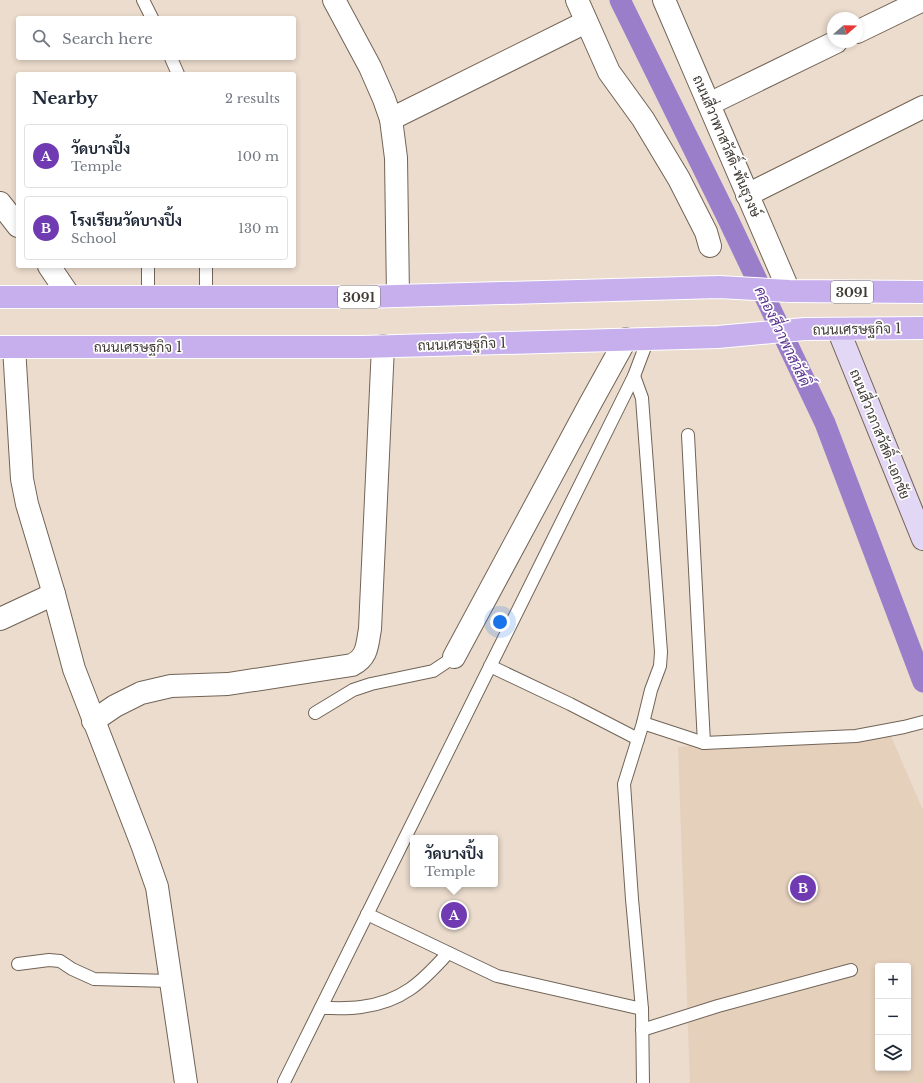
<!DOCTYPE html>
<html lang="en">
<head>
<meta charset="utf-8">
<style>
	:root { --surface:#fff; --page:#f6f6f7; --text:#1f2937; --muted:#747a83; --line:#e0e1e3; --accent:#703bb2 }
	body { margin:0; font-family:"Libre Baskerville",Sarabun,serif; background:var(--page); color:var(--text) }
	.controls { position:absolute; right:12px; bottom:12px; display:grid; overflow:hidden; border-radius:4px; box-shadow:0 2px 6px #0003 }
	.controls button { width:36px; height:36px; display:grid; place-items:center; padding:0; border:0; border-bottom:1px solid var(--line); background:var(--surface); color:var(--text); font:20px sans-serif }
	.compass { position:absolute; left:827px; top:12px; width:36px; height:36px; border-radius:50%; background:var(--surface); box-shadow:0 2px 6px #0003; rotate:70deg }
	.you { position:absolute; left:500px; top:622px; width:14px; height:14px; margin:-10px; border:3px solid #fff; border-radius:50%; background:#1a73e8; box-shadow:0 0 0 6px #1a73e833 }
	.badge { display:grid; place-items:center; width:26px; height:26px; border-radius:50%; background:var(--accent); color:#fff; font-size:13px; font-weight:700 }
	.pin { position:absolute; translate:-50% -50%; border:2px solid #fff; box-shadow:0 1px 4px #0006 }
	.popup { position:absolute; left:410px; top:835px; width:88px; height:52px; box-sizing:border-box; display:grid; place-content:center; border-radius:4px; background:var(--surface); filter:drop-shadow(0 1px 3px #0005); font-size:13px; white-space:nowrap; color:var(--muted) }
	.popup b { font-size:15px; color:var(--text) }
	.popup::after { content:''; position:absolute; left:50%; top:100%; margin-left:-8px; border:8px solid transparent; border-top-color:var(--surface) }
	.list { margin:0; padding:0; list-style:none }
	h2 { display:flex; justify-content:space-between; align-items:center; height:52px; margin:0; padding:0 16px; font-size:17px }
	h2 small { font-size:13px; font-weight:400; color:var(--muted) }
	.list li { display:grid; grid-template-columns:26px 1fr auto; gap:12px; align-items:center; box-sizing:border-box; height:64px; margin:0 8px 8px; padding:0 8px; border:1px solid var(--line); border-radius:4px }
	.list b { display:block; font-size:15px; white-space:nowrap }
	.list p { margin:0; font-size:13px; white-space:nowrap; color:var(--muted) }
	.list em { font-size:13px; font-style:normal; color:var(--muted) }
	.icon { flex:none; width:22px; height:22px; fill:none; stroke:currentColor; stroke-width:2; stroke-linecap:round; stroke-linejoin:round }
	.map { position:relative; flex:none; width:923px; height:1083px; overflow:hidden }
	.search { position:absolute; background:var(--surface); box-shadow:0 2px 6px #0003; left:16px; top:16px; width:280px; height:44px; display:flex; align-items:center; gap:10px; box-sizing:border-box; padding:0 14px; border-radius:4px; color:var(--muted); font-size:15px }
	.panel { position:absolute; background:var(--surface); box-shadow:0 2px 6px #0003; left:16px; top:72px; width:280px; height:196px; border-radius:4px }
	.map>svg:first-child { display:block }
</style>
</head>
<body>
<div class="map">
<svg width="923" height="1083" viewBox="0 0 923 1083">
	<rect width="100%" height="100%" fill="#ebdccd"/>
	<!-- built -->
	<path fill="#e5d0bc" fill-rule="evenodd" d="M887,727L923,810V1083H690L678,747ZM878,966H908V1068H878Z"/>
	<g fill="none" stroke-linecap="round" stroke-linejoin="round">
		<!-- canal -->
		<polyline stroke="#9a7eca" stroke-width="21" points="620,0 726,215 825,423 923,682"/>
		<defs>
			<g id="lane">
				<polyline points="143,0 152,18"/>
				<polyline points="171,58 178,74"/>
				<polyline points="148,266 148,297"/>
				<polyline points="206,297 206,266"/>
				<polyline points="634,376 642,398 661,652 660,666 651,690 643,723 624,784 632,899 642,1009 643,1083"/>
				<polyline points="688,435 704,743"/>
				<polyline points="490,666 570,704 638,739"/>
				<polyline points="315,713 353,690 371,684 433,671 454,657"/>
				<polyline points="643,723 704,743 856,736 904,727 923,722"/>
				<polyline points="367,914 497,976 642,1009"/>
				<polyline points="18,964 49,960 60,961 72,969 94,979 170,981"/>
				<path d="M321,1008C334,1008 348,1009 361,1007C402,1002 422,982 448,953"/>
				<polyline points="642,1030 718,1006 851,970"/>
				<polyline points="284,1082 634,376 648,339"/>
			</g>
			<g id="street">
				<polyline points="334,0 370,67 384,99 391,119 396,158 398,296"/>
				<polyline points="577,0 609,72 643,119 679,179 706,232 710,246"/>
				<path d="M664,0C706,97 747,195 789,291"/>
				<polyline points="857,32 923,0"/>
				<polyline points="709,104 836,42"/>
				<polyline points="391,119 586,22"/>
				<polyline points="747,195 923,107"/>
				<polyline points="0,203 18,226"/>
				<polyline points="49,266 70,297"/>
				<polyline points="14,347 22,479 27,504 54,594 74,669 143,847 157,887 186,1083"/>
				<polyline points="0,619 54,594"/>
				<polyline points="454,657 590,404 626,339"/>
				<path d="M93,721L115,706L141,693L171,686L228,684L352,665C368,657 367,645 370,629L383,346"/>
			</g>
			<polyline id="secondary" points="838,329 923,539"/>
			<g id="primary">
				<polyline points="0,297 362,297 719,287 789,291 923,292"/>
				<polyline points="0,347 363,347 718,337 805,329 923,328"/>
			</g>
		</defs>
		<!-- lane casing -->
		<use href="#lane" stroke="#716457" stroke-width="14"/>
		<!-- street casing -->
		<use href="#street" stroke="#716457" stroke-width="24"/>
		<!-- secondary casing -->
		<use href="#secondary" stroke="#716457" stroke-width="24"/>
		<!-- primary casing -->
		<use href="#primary" stroke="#fff" stroke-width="24"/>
		<!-- lane -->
		<use href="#lane" stroke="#fff" stroke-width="12"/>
		<!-- street -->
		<use href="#street" stroke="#fff" stroke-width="22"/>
		<!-- secondary -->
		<use href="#secondary" stroke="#e3d7f6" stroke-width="22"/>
		<!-- primary -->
		<use href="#primary" stroke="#c7afed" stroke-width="22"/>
	</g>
	<g text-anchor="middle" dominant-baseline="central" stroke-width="3.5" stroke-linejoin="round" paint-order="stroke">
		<!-- shield labels -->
		<g fill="#fff" stroke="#797672" stroke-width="1">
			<rect x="831" y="281" width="42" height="22" rx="3"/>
			<rect x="338" y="286" width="42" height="22" rx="3"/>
		</g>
		<g font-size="13" font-weight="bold" fill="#403b35">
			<text x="852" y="292">3091</text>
			<text x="359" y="297">3091</text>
		</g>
		<!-- street labels -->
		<g font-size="14" fill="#403b35" stroke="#fff">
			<text transform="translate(727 146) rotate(67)">ถนนสี่วาพาสวัสดิ์-พันธุวงษ์</text>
			<text transform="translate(857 329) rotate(-1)">ถนนเศรษฐกิจ 1</text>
			<text transform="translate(462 344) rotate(-2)">ถนนเศรษฐกิจ 1</text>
			<text x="138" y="347">ถนนเศรษฐกิจ 1</text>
			<text transform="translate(880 434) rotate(68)">ถนนสี่วาภาสวัสดิ์-เอกชัย</text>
		</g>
		<!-- water labels -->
		<g font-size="15" font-style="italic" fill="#5b348f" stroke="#fff">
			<text transform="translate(783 336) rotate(64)">คลองสี่วาพาสวัสดิ์</text>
		</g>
	</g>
</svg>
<div class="controls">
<button>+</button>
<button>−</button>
<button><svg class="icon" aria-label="layers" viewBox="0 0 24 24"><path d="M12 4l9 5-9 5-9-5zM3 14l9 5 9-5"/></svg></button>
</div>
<svg class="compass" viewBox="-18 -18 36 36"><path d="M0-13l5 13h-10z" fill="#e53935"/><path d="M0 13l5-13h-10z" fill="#747a83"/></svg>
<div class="you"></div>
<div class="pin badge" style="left:454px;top:915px">A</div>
<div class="popup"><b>วัดบางปิ้ง</b>Temple</div>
<div class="pin badge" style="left:803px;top:888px">B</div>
<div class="search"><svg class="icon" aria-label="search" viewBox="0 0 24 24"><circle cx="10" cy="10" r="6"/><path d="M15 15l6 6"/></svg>Search here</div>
<section class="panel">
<h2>Nearby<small>2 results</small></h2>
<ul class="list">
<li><span class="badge">A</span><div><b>วัดบางปิ้ง</b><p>Temple</p></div><em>100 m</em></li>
<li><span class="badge">B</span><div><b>โรงเรียนวัดบางปิ้ง</b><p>School</p></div><em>130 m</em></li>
</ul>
</section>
</div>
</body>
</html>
